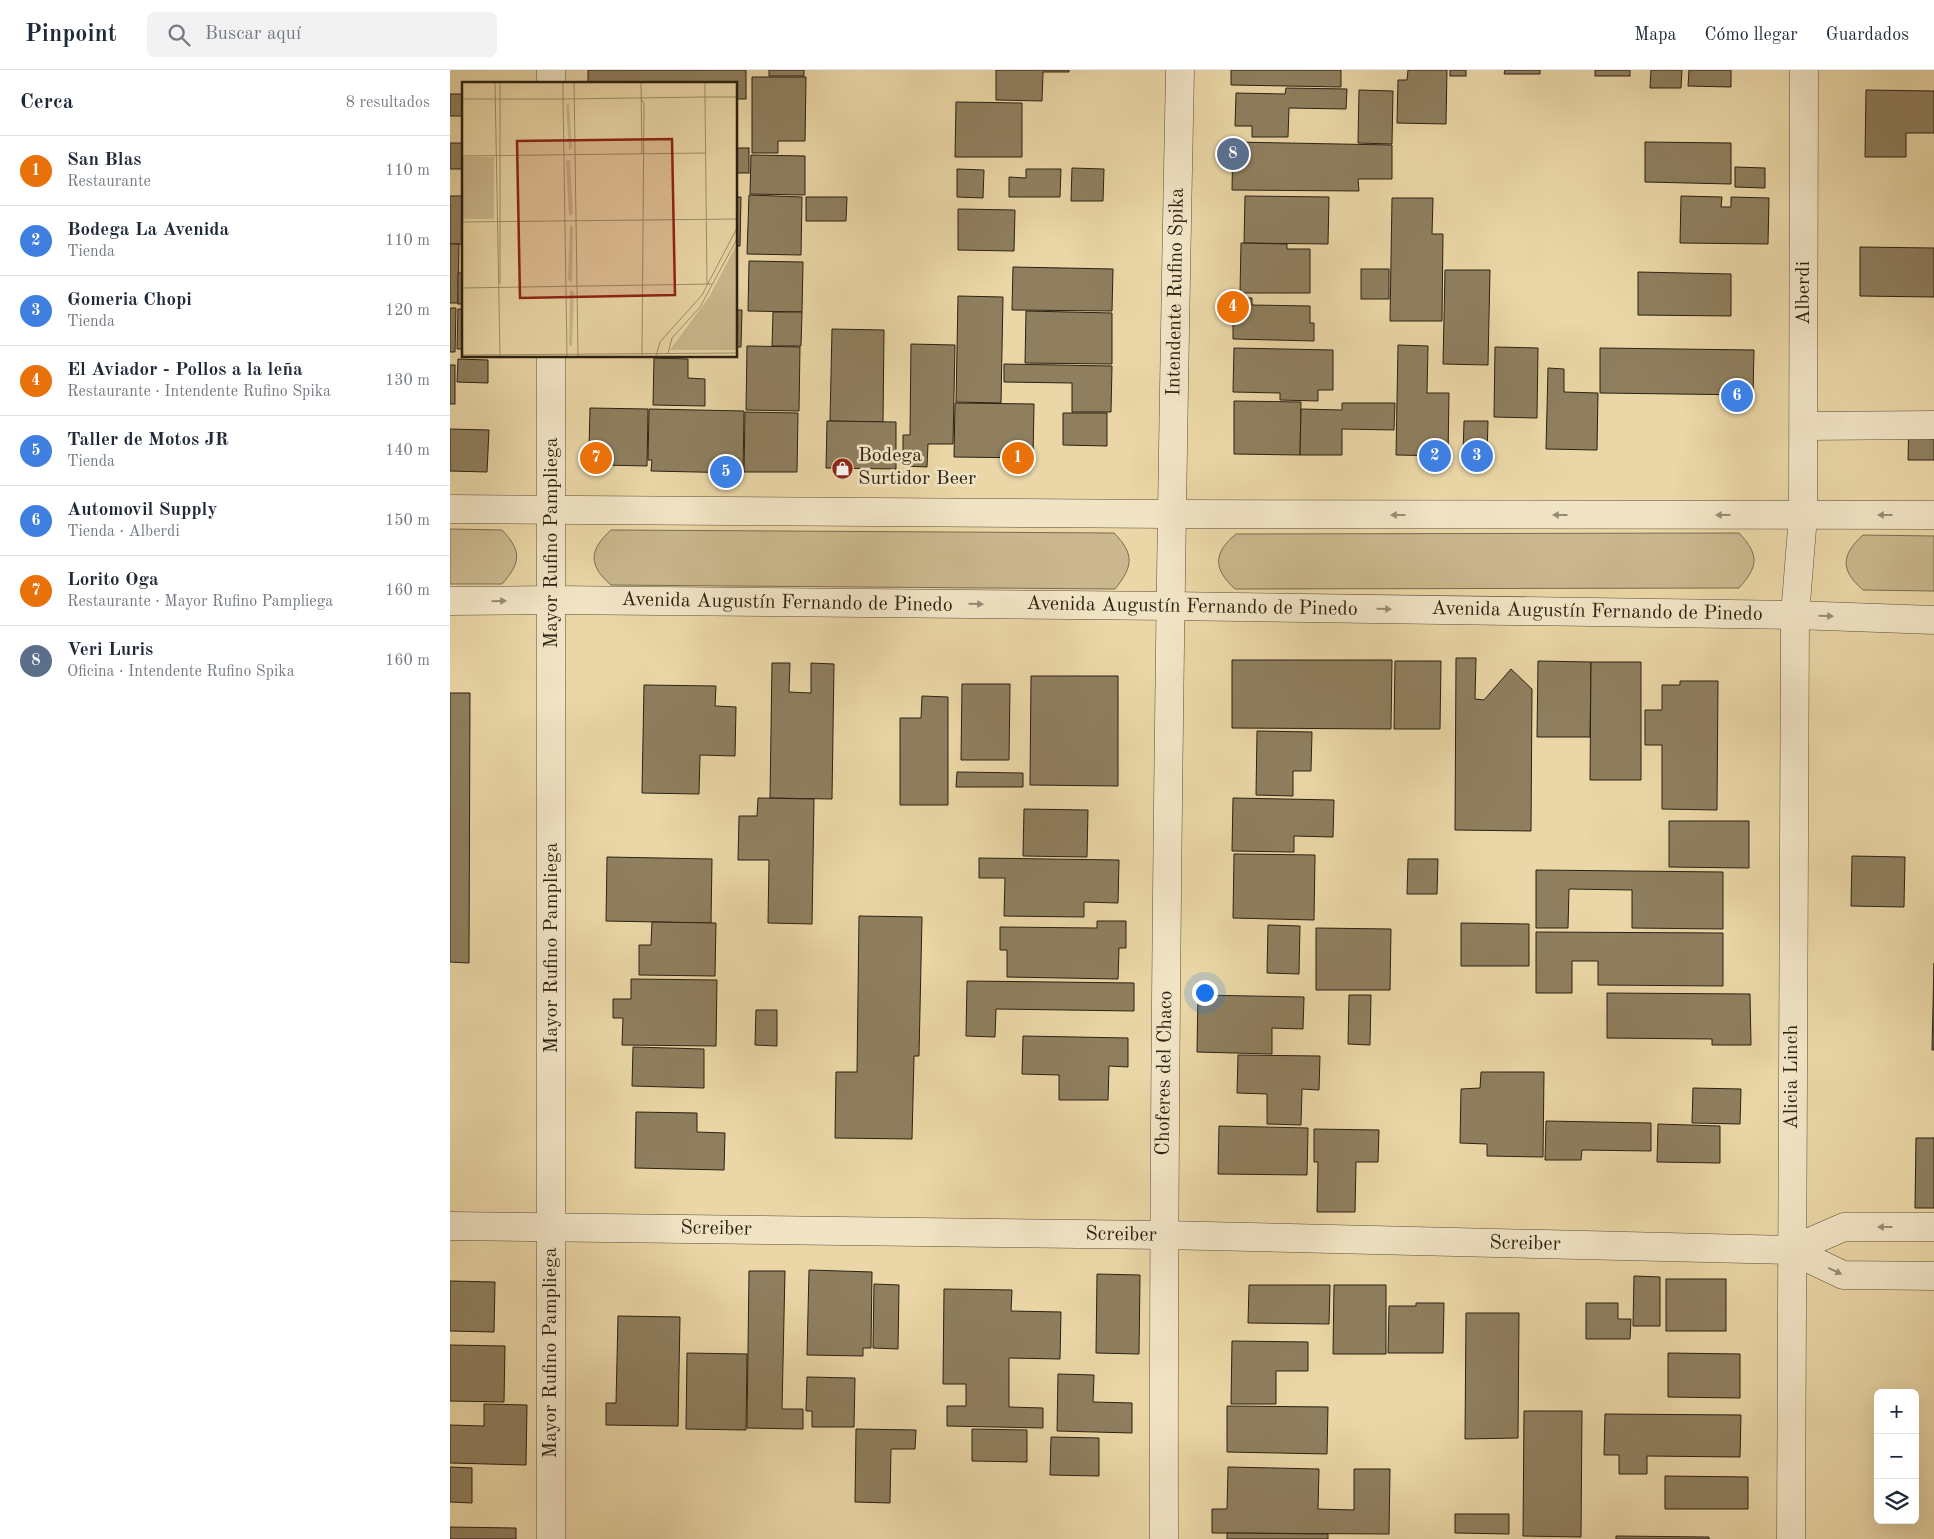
<!DOCTYPE html>
<html lang="es">
<head>
<meta charset="utf-8">
<style>
	:root { --surface:#fff; --page:#f2f2f3; --text:#1f2937; --muted:#747a83; --line:#e0e1e3; --accent:#db2777 }
	body { margin:0; font-family:"Old Standard TT",serif; background:var(--page); color:var(--text) }
	.controls { position:absolute; right:15px; bottom:15px; display:grid; overflow:hidden; border-radius:8px; box-shadow:0 5px 20px #0002 }
	.controls button { width:45px; height:45px; display:grid; place-items:center; padding:0; border:0; border-bottom:1px solid var(--line); background:var(--surface); color:var(--text); font:25px sans-serif }
	.you { position:absolute; left:754px; top:922px; width:18px; height:18px; margin:-12px; border:4px solid #fff; border-radius:50%; background:#1a73e8; box-shadow:0 0 0 8px #1a73e833 }
	.badge { display:grid; place-items:center; width:32px; height:32px; border-radius:50%; background:var(--accent); color:#fff; font-size:16px; font-weight:700 }
	.pin { position:absolute; translate:-50% -50%; border:2px solid #fff; box-shadow:0 1px 5px #0006 }
	.list { margin:0; padding:0; list-style:none }
	h2 { display:flex; justify-content:space-between; align-items:center; height:65px; margin:0; padding:0 20px; font-size:21px }
	h2 small { font-size:16px; font-weight:400; color:var(--muted) }
	.list li { display:grid; grid-template-columns:32px 1fr auto; gap:15px; align-items:center; box-sizing:border-box; height:70px; padding:0 20px; border-top:1px solid var(--line) }
	.list b { display:block; font-size:19px; white-space:nowrap }
	.list p { margin:0; font-size:16px; white-space:nowrap; color:var(--muted) }
	.list em { font-size:16px; font-style:normal; color:var(--muted) }
	.icon { flex:none; width:28px; height:28px; fill:none; stroke:currentColor; stroke-width:2; stroke-linecap:round; stroke-linejoin:round }
	.map { position:relative; flex:none; width:1484px; height:1469px; overflow:hidden }
	header { display:flex; align-items:center; gap:30px; box-sizing:border-box; height:70px; padding:0 25px; background:var(--surface); border-bottom:1px solid var(--line) }
	header strong { font-size:24px }
	nav { display:flex; gap:28px; margin-inline-start:auto; font-size:18px }
	.search { width:350px; height:45px; background:var(--page); display:flex; align-items:center; gap:12px; box-sizing:border-box; padding:0 18px; border-radius:8px; color:var(--muted); font-size:19px }
	main { display:flex }
	aside { flex:1; background:var(--surface) }
	.map>svg:first-child { display:block }
</style>
</head>
<body>
<header>
<strong>Pinpoint</strong>
<div class="search"><svg class="icon" aria-label="search" viewBox="0 0 24 24"><circle cx="10" cy="10" r="6"/><path d="M15 15l6 6"/></svg>Buscar aquí</div>
<nav><a>Mapa</a><a>Cómo llegar</a><a>Guardados</a></nav>
</header>
<main>
<aside>
<h2>Cerca<small>8 resultados</small></h2>
<ul class="list">
<li><span class="badge" style="background:#e8710a">1</span><div><b>San Blas</b><p>Restaurante</p></div><em>110 m</em></li>
<li><span class="badge" style="background:#3f7fe0">2</span><div><b>Bodega La Avenida</b><p>Tienda</p></div><em>110 m</em></li>
<li><span class="badge" style="background:#3f7fe0">3</span><div><b>Gomeria Chopi</b><p>Tienda</p></div><em>120 m</em></li>
<li><span class="badge" style="background:#e8710a">4</span><div><b>El Aviador - Pollos a la leña</b><p>Restaurante · Intendente Rufino Spika</p></div><em>130 m</em></li>
<li><span class="badge" style="background:#3f7fe0">5</span><div><b>Taller de Motos JR</b><p>Tienda</p></div><em>140 m</em></li>
<li><span class="badge" style="background:#3f7fe0">6</span><div><b>Automovil Supply</b><p>Tienda · Alberdi</p></div><em>150 m</em></li>
<li><span class="badge" style="background:#e8710a">7</span><div><b>Lorito Oga</b><p>Restaurante · Mayor Rufino Pampliega</p></div><em>160 m</em></li>
<li><span class="badge" style="background:#5c6f8a">8</span><div><b>Veri Luris</b><p>Oficina · Intendente Rufino Spika</p></div><em>160 m</em></li>
</ul>
</aside>
<div class="map">
<svg width="1484" height="1469" viewBox="0 0 1484 1469">
	<rect width="100%" height="100%" fill="#ead6a6"/>
	<filter id="stains"><feTurbulence type="fractalNoise" baseFrequency=".004" numOctaves="4"/><feColorMatrix values="0 0 0 0 .2 0 0 0 0 .09 0 0 0 0 .02 0 0 0 .5 -.17"/></filter>
	<radialGradient id="worn" r=".72"><stop offset=".6" stop-color="#630" stop-opacity="0"/><stop offset="1" stop-color="#630" stop-opacity=".3"/></radialGradient>
	<!-- green -->
	<g fill="#cab78d" stroke="#7b6c50">
		<path d="M0,459L52,460C72,481 71,493 52,514H0Z"/>
		<path d="M161,460L664,463C685,484 683,497 665,519L161,515C138,495 139,480 161,460Z"/>
		<path d="M1289,463C1310,485 1308,497 1289,518L785,519C763,499 763,483 786,464Z"/>
		<path d="M1413,465L1484,466V521L1413,520C1390,500 1391,485 1413,465Z"/>
	</g>
	<!-- building -->
	<g fill="#8f7f5f" stroke="#2c2112">
		<polygon points="138,0 296,0 296,29 286,29 286,14 138,14"/>
		<rect x="319" y="0" width="35" height="6"/>
		<polygon points="546,0 619,0 619,2 593,2 592,31 546,30"/>
		<polygon points="781,0 891,0 891,17 781,15"/>
		<polygon points="958,0 997,0 996,54 947,53 948,10 957,10"/>
		<rect x="1000" y="0" width="16" height="6"/>
		<polygon points="1055,0 1090,0 1090,4 1054,4"/>
		<rect x="1145" y="0" width="35" height="6"/>
		<polygon points="1201,0 1232,0 1231,18 1200,18"/>
		<polygon points="1239,0 1281,0 1281,17 1238,16"/>
		<polygon points="302,7 356,7 355,71 328,71 328,83 302,83"/>
		<polygon points="836,18 897,19 896,39 839,38 838,67 802,67 802,56 785,56 786,23 835,24"/>
		<polygon points="909,20 943,21 942,74 908,73"/>
		<polygon points="1416,20 1484,21 1484,63 1456,63 1456,87 1415,87"/>
		<rect x="0" y="24" width="14" height="22"/>
		<polygon points="506,32 572,33 572,87 505,87"/>
		<polygon points="783,72 942,75 942,109 908,109 909,121 782,120"/>
		<polygon points="1195,72 1281,73 1281,114 1195,112"/>
		<rect x="0" y="73" width="14" height="26"/>
		<rect x="286" y="78" width="13" height="25"/>
		<polygon points="301,85 355,86 355,125 300,124"/>
		<polygon points="1285,97 1315,98 1315,118 1285,117"/>
		<polygon points="622,98 654,99 653,131 621,131"/>
		<polygon points="507,99 534,100 533,128 507,127"/>
		<polygon points="576,99 611,99 610,127 559,127 559,107 576,108"/>
		<polygon points="299,125 352,127 351,185 297,184"/>
		<rect x="0" y="126" width="14" height="48"/>
		<polygon points="795,126 879,127 878,174 794,173"/>
		<polygon points="1231,126 1272,127 1271,137 1281,137 1281,127 1319,128 1318,174 1230,173"/>
		<polygon points="286,127 291,127 290,176 286,176"/>
		<polygon points="356,127 397,127 396,151 356,151"/>
		<polygon points="942,128 983,128 982,164 993,164 992,251 940,251"/>
		<polygon points="508,139 565,140 564,181 508,180"/>
		<polygon points="791,173 837,174 837,179 860,179 860,223 790,223"/>
		<polygon points="0,174 9,174 8,233 0,233"/>
		<polygon points="1410,177 1484,178 1484,227 1410,226"/>
		<polygon points="299,191 353,192 352,242 298,241"/>
		<polygon points="563,197 663,199 662,241 562,240"/>
		<rect x="911" y="199" width="28" height="30"/>
		<polygon points="995,200 1040,200 1038,295 993,294"/>
		<polygon points="1188,202 1281,204 1281,246 1188,245"/>
		<rect x="8" y="203" width="6" height="31"/>
		<polygon points="508,226 553,227 551,333 506,332"/>
		<polygon points="783,227 802,228 802,235 860,236 860,253 864,253 864,271 783,269"/>
		<polygon points="0,238 6,238 5,282 0,282"/>
		<polygon points="8,239 14,239 14,279 7,279"/>
		<polygon points="286,240 292,240 291,277 286,277"/>
		<polygon points="576,241 662,243 662,294 575,293"/>
		<polygon points="323,242 352,242 351,276 322,276"/>
		<polygon points="382,259 434,260 433,352 380,351"/>
		<polygon points="461,274 505,275 503,374 478,374 477,397 453,396 453,365 460,365"/>
		<polygon points="948,275 978,276 977,323 999,323 998,386 946,385"/>
		<polygon points="297,276 350,277 349,341 296,340"/>
		<polygon points="1045,277 1088,278 1087,348 1044,347"/>
		<polygon points="784,278 883,280 883,320 868,320 868,331 830,330 830,323 783,322"/>
		<polygon points="1150,278 1304,280 1303,325 1150,323"/>
		<polygon points="204,288 238,289 238,308 255,309 255,336 203,335"/>
		<polygon points="8,289 38,290 38,313 7,312"/>
		<polygon points="554,294 662,296 661,342 622,342 622,313 554,312"/>
		<rect x="0" y="295" width="5" height="39"/>
		<polygon points="1098,298 1114,299 1114,322 1148,323 1147,380 1096,379"/>
		<polygon points="784,331 851,332 850,385 784,384"/>
		<polygon points="505,333 584,334 583,388 504,387"/>
		<polygon points="892,333 945,333 944,360 892,359 892,385 850,385 851,339 892,340"/>
		<polygon points="140,338 198,339 197,396 153,395 139,380"/>
		<polygon points="199,339 294,341 293,403 201,401 202,390 198,390"/>
		<polygon points="295,342 348,343 347,402 294,402"/>
		<polygon points="613,343 657,343 657,376 613,375"/>
		<polygon points="1459,344 1484,344 1484,390 1458,390"/>
		<polygon points="377,351 446,352 446,399 376,398"/>
		<polygon points="1014,351 1038,351 1037,386 1013,386"/>
		<polygon points="0,359 39,360 37,402 0,401"/>
		<polygon points="1006,588 1026,588 1025,629 1034,630 1061,599 1082,619 1081,761 1005,760"/>
		<polygon points="782,590 942,590 941,659 782,658"/>
		<polygon points="945,591 991,591 990,659 944,659"/>
		<polygon points="1088,591 1141,592 1140,667 1087,667"/>
		<polygon points="1141,592 1191,592 1191,710 1140,710"/>
		<polygon points="322,593 340,593 339,622 361,623 361,593 384,594 382,729 320,728"/>
		<polygon points="581,606 668,606 668,716 580,715"/>
		<polygon points="1230,611 1268,611 1267,740 1212,739 1212,675 1195,675 1195,640 1212,640 1212,615 1230,615"/>
		<polygon points="512,614 560,614 559,690 511,690"/>
		<polygon points="194,615 266,616 265,636 286,637 285,686 250,685 249,724 192,723"/>
		<polygon points="0,623 20,623 19,893 0,892"/>
		<polygon points="472,626 498,627 498,735 450,735 450,648 471,648"/>
		<polygon points="807,661 862,662 861,701 843,701 843,726 806,725"/>
		<polygon points="507,702 573,703 573,717 506,717"/>
		<polygon points="308,728 364,729 362,854 318,853 319,790 288,790 289,746 307,746"/>
		<polygon points="783,728 884,730 883,767 844,766 844,782 782,781"/>
		<polygon points="574,739 638,740 637,787 573,786"/>
		<polygon points="1219,751 1299,751 1299,798 1219,797"/>
		<polygon points="784,784 865,785 864,850 783,848"/>
		<polygon points="1402,786 1455,787 1454,837 1401,836"/>
		<polygon points="157,787 262,789 261,853 156,851"/>
		<polygon points="529,788 669,790 668,833 634,832 634,847 554,846 555,808 529,808"/>
		<polygon points="958,789 988,789 987,824 957,824"/>
		<polygon points="1086,800 1273,802 1273,859 1182,858 1182,820 1119,819 1118,858 1086,858"/>
		<polygon points="409,846 472,847 469,986 464,986 462,1069 385,1068 386,1002 407,1002"/>
		<polygon points="647,851 676,851 676,878 669,878 668,909 557,907 557,880 550,880 550,857 647,858"/>
		<polygon points="202,852 266,853 265,906 189,905 189,875 201,875"/>
		<polygon points="1011,853 1079,854 1079,896 1011,896"/>
		<polygon points="818,855 850,856 849,904 817,903"/>
		<polygon points="866,858 941,859 940,920 866,920"/>
		<polygon points="1086,862 1273,863 1273,916 1148,915 1148,891 1122,891 1122,923 1086,923"/>
		<polygon points="1484,893 1484,980 1482,980"/>
		<polygon points="181,909 267,910 266,976 172,975 173,948 163,948 163,929 181,929"/>
		<polygon points="517,911 684,913 684,941 546,939 545,967 516,966"/>
		<polygon points="1157,923 1300,924 1301,975 1262,975 1262,969 1157,968"/>
		<polygon points="748,925 854,927 853,959 822,958 822,984 747,982"/>
		<polygon points="899,925 921,925 920,975 898,974"/>
		<polygon points="306,940 327,940 327,976 305,975"/>
		<polygon points="573,966 678,968 678,997 659,996 658,1030 609,1030 609,1005 572,1004"/>
		<polygon points="183,977 254,979 254,1018 182,1016"/>
		<polygon points="788,985 870,986 869,1020 852,1019 851,1055 817,1054 817,1024 787,1023"/>
		<polygon points="1031,1002 1094,1002 1093,1087 1037,1086 1037,1074 1010,1073 1011,1019 1030,1018"/>
		<polygon points="1243,1018 1291,1019 1290,1054 1242,1053"/>
		<polygon points="186,1042 247,1043 247,1062 275,1063 274,1100 185,1098"/>
		<polygon points="1096,1051 1201,1053 1201,1081 1132,1080 1131,1090 1095,1090"/>
		<polygon points="1208,1054 1270,1056 1270,1093 1207,1092"/>
		<polygon points="769,1056 858,1058 857,1105 768,1104"/>
		<polygon points="864,1059 929,1060 928,1092 906,1092 905,1142 867,1142 868,1092 864,1092"/>
		<polygon points="1466,1068 1484,1068 1484,1138 1465,1138"/>
		<polygon points="359,1200 422,1202 421,1278 413,1278 413,1286 357,1285"/>
		<polygon points="299,1201 335,1201 332,1339 353,1339 353,1359 297,1358"/>
		<polygon points="647,1204 690,1205 689,1284 646,1283"/>
		<polygon points="1184,1206 1210,1207 1210,1256 1183,1256"/>
		<rect x="1216" y="1209" width="60" height="52"/>
		<polygon points="0,1211 45,1212 44,1262 0,1261"/>
		<polygon points="424,1214 449,1215 448,1279 423,1278"/>
		<polygon points="799,1215 880,1215 879,1254 798,1253"/>
		<polygon points="884,1215 936,1215 936,1284 883,1284"/>
		<polygon points="494,1219 562,1220 561,1241 611,1242 610,1289 559,1288 559,1337 593,1338 593,1358 497,1356 497,1336 516,1336 516,1314 493,1314"/>
		<polygon points="966,1233 994,1233 993,1283 938,1283 939,1236 966,1236"/>
		<polygon points="1136,1233 1168,1233 1168,1249 1181,1249 1180,1269 1136,1269"/>
		<polygon points="1016,1243 1069,1243 1068,1368 1015,1369"/>
		<polygon points="168,1246 230,1247 228,1356 156,1355 156,1333 166,1333"/>
		<polygon points="782,1271 858,1272 858,1301 826,1301 826,1334 781,1334"/>
		<polygon points="0,1275 55,1276 54,1332 0,1331"/>
		<polygon points="237,1283 297,1284 296,1360 236,1359"/>
		<polygon points="1218,1283 1290,1284 1290,1328 1218,1327"/>
		<polygon points="608,1304 644,1305 643,1332 682,1333 682,1363 607,1361"/>
		<polygon points="357,1307 405,1308 404,1357 362,1357 362,1341 356,1341"/>
		<polygon points="34,1334 77,1335 76,1395 0,1393 0,1355 34,1356"/>
		<polygon points="777,1336 878,1337 877,1384 777,1382"/>
		<polygon points="1074,1341 1132,1341 1131,1467 1073,1466"/>
		<polygon points="1155,1344 1291,1345 1290,1387 1197,1386 1197,1404 1169,1404 1169,1385 1154,1385"/>
		<polygon points="406,1359 466,1360 465,1379 441,1379 440,1433 405,1432"/>
		<polygon points="522,1359 577,1360 577,1392 522,1391"/>
		<polygon points="601,1367 649,1368 649,1406 600,1405"/>
		<polygon points="0,1397 22,1398 22,1433 0,1432"/>
		<polygon points="778,1397 869,1399 868,1439 904,1440 904,1399 940,1399 939,1464 762,1463 762,1439 777,1439"/>
		<polygon points="1215,1406 1298,1407 1298,1439 1215,1439"/>
		<polygon points="1005,1444 1059,1444 1059,1464 1005,1463"/>
		<polygon points="0,1457 66,1458 66,1469 0,1469"/>
		<polygon points="777,1463 878,1464 878,1469 777,1469"/>
		<polygon points="1166,1466 1259,1467 1259,1469 1166,1469"/>
	</g>
	<g fill="none" stroke-linecap="round" stroke-linejoin="round">
		<defs>
			<g id="minor">
				<polyline points="101,0 101,14"/>
				<polyline points="1354,356 1484,355"/>
				<polyline points="0,439 721,444 1484,445"/>
				<polyline points="0,531 102,530 720,536 1345,545 1484,550"/>
				<polyline points="0,1156 713,1165 1341,1180 1393,1205 1484,1206"/>
				<polyline points="1341,1180 1394,1157 1484,1157"/>
				<polyline points="101,1469 101,286"/>
				<path d="M714,1469C713,979 720,490 730,0"/>
				<polyline points="1341,1469 1345,545 1353,446 1354,0"/>
			</g>
		</defs>
		<!-- minor casing -->
		<use href="#minor" stroke="#5c4e37" stroke-width="29"/>
		<!-- minor -->
		<use href="#minor" stroke="#f1e4c5" stroke-width="28"/>
	</g>
	<!-- one-way arrows -->
	<defs><path id="oneway-solid" d="M-6-.8H1V-3.2L6.5 0L1 3.2V.8H-6Z" transform="scale(1.25)"/></defs>
	<g fill="#988c74">
		<use href="#oneway-solid" transform="translate(948 445) rotate(-180)"/>
		<use href="#oneway-solid" transform="translate(1110 445) rotate(-180)"/>
		<use href="#oneway-solid" transform="translate(1273 445) rotate(-180)"/>
		<use href="#oneway-solid" transform="translate(1435 445) rotate(180)"/>
		<use href="#oneway-solid" transform="translate(49 531) rotate(-1)"/>
		<use href="#oneway-solid" transform="translate(526 534) rotate(1)"/>
		<use href="#oneway-solid" transform="translate(934 539) rotate(1)"/>
		<use href="#oneway-solid" transform="translate(1376 546) rotate(2)"/>
		<use href="#oneway-solid" transform="translate(1435 1157) rotate(-180)"/>
		<use href="#oneway-solid" transform="translate(1385 1201) rotate(25)"/>
	</g>
	<!-- icons -->
	<defs>
		<symbol id="shop-disc" viewBox="-11 -11 22 22"><circle r="9.5" fill="#8f2418" stroke="#f1e4c5"/><path d="M-5-2.5h2.3a2.7 3.5 0 0 1 5.4 0H5L5.5 6h-11ZM-1.5-2.5h3a1.5 2.3 0 0 0-3 0Z" fill="#fff"/></symbol>
	</defs>
	<g fill-rule="evenodd">
		<use href="#shop-disc" x="380" y="386" width="25" height="25"/>
	</g>
	<g text-anchor="middle" dominant-baseline="central" stroke-width="5" stroke-linejoin="round" paint-order="stroke">
		<!-- street labels -->
		<g font-size="20" fill="#2c2112" stroke="#f1e4c5">
			<text transform="translate(726 222) rotate(-89)">Intendente Rufino Spika</text>
			<text transform="translate(1354 223) rotate(-90)">Alberdi</text>
			<text transform="translate(102 473) rotate(-90)">Mayor Rufino Pampliega</text>
			<text transform="translate(337 533) rotate(1)">Avenida Augustín Fernando de Pinedo</text>
			<text transform="translate(742 537) rotate(1)">Avenida Augustín Fernando de Pinedo</text>
			<text transform="translate(1147 542) rotate(1)">Avenida Augustín Fernando de Pinedo</text>
			<text transform="translate(102 878) rotate(-90)">Mayor Rufino Pampliega</text>
			<text transform="translate(715 1003) rotate(-89)">Choferes del Chaco</text>
			<text transform="translate(1342 1007) rotate(-90)">Alicia Linch</text>
			<text transform="translate(266 1159) rotate(1)">Screiber</text>
			<text transform="translate(671 1165) rotate(1)">Screiber</text>
			<text transform="translate(1075 1174) rotate(1)">Screiber</text>
			<text transform="translate(101 1283) rotate(-90)">Mayor Rufino Pampliega</text>
		</g>
		<!-- poi labels -->
		<g font-size="20" fill="#2c2112" stroke="#f1e4c5" text-anchor="start">
			<text x="408" y="386">Bodega<tspan x="408" dy="23">Surtidor Beer</tspan></text>
		</g>
	</g>
	<!-- overview -->
	<g transform="translate(12 12)">
		<rect width="275" height="275" fill="#ead6a6"/>
		<path d="M107,21L110,66L107,68L104,23ZM0,75H32V137H0ZM108,78L111,132L107,134L104,79ZM108,143L111,145L110,200L106,198ZM275,162V268H208L247,215ZM108,208L112,210L110,265L107,263Z" fill="#cab78d"/>
		<path fill="none" stroke="#9e8e6b" stroke-width="1" d="M33,1L38,274M38,1V202M101,1V17L243,15V1M112,1L116,274M179,1L180,72M179,16L182,22L180,273M0,17H101L105,274M0,74L244,71M0,140L275,137M245,202L243,15H275M0,206L250,202M206,271L210,256L238,225L275,157M0,273L275,271M194,274L198,260L240,213L275,146"/>
		<path fill="#8f2418" fill-opacity="0.15" stroke="#8f2418" stroke-width="2.5" d="M210,57L213,213L58,216L55,59Z"/>
		<rect width="275" height="275" fill="none" stroke="#2c2112" stroke-width="2.5"/>
	</g>
	<rect width="100%" height="100%" filter="url(#stains)"/>
	<rect width="100%" height="100%" fill="url(#worn)"/>
</svg>
<div class="controls">
<button>+</button>
<button>−</button>
<button><svg class="icon" aria-label="layers" viewBox="0 0 24 24"><path d="M12 4l9 5-9 5-9-5zM3 14l9 5 9-5"/></svg></button>
</div>
<div class="you"></div>
<div class="pin badge" style="left:568px;top:388px;background:#e8710a">1</div>
<div class="pin badge" style="left:985px;top:386px;background:#3f7fe0">2</div>
<div class="pin badge" style="left:1027px;top:386px;background:#3f7fe0">3</div>
<div class="pin badge" style="left:783px;top:237px;background:#e8710a">4</div>
<div class="pin badge" style="left:276px;top:402px;background:#3f7fe0">5</div>
<div class="pin badge" style="left:1287px;top:326px;background:#3f7fe0">6</div>
<div class="pin badge" style="left:146px;top:388px;background:#e8710a">7</div>
<div class="pin badge" style="left:783px;top:84px;background:#5c6f8a">8</div>
</div>
</main>
</body>
</html>
